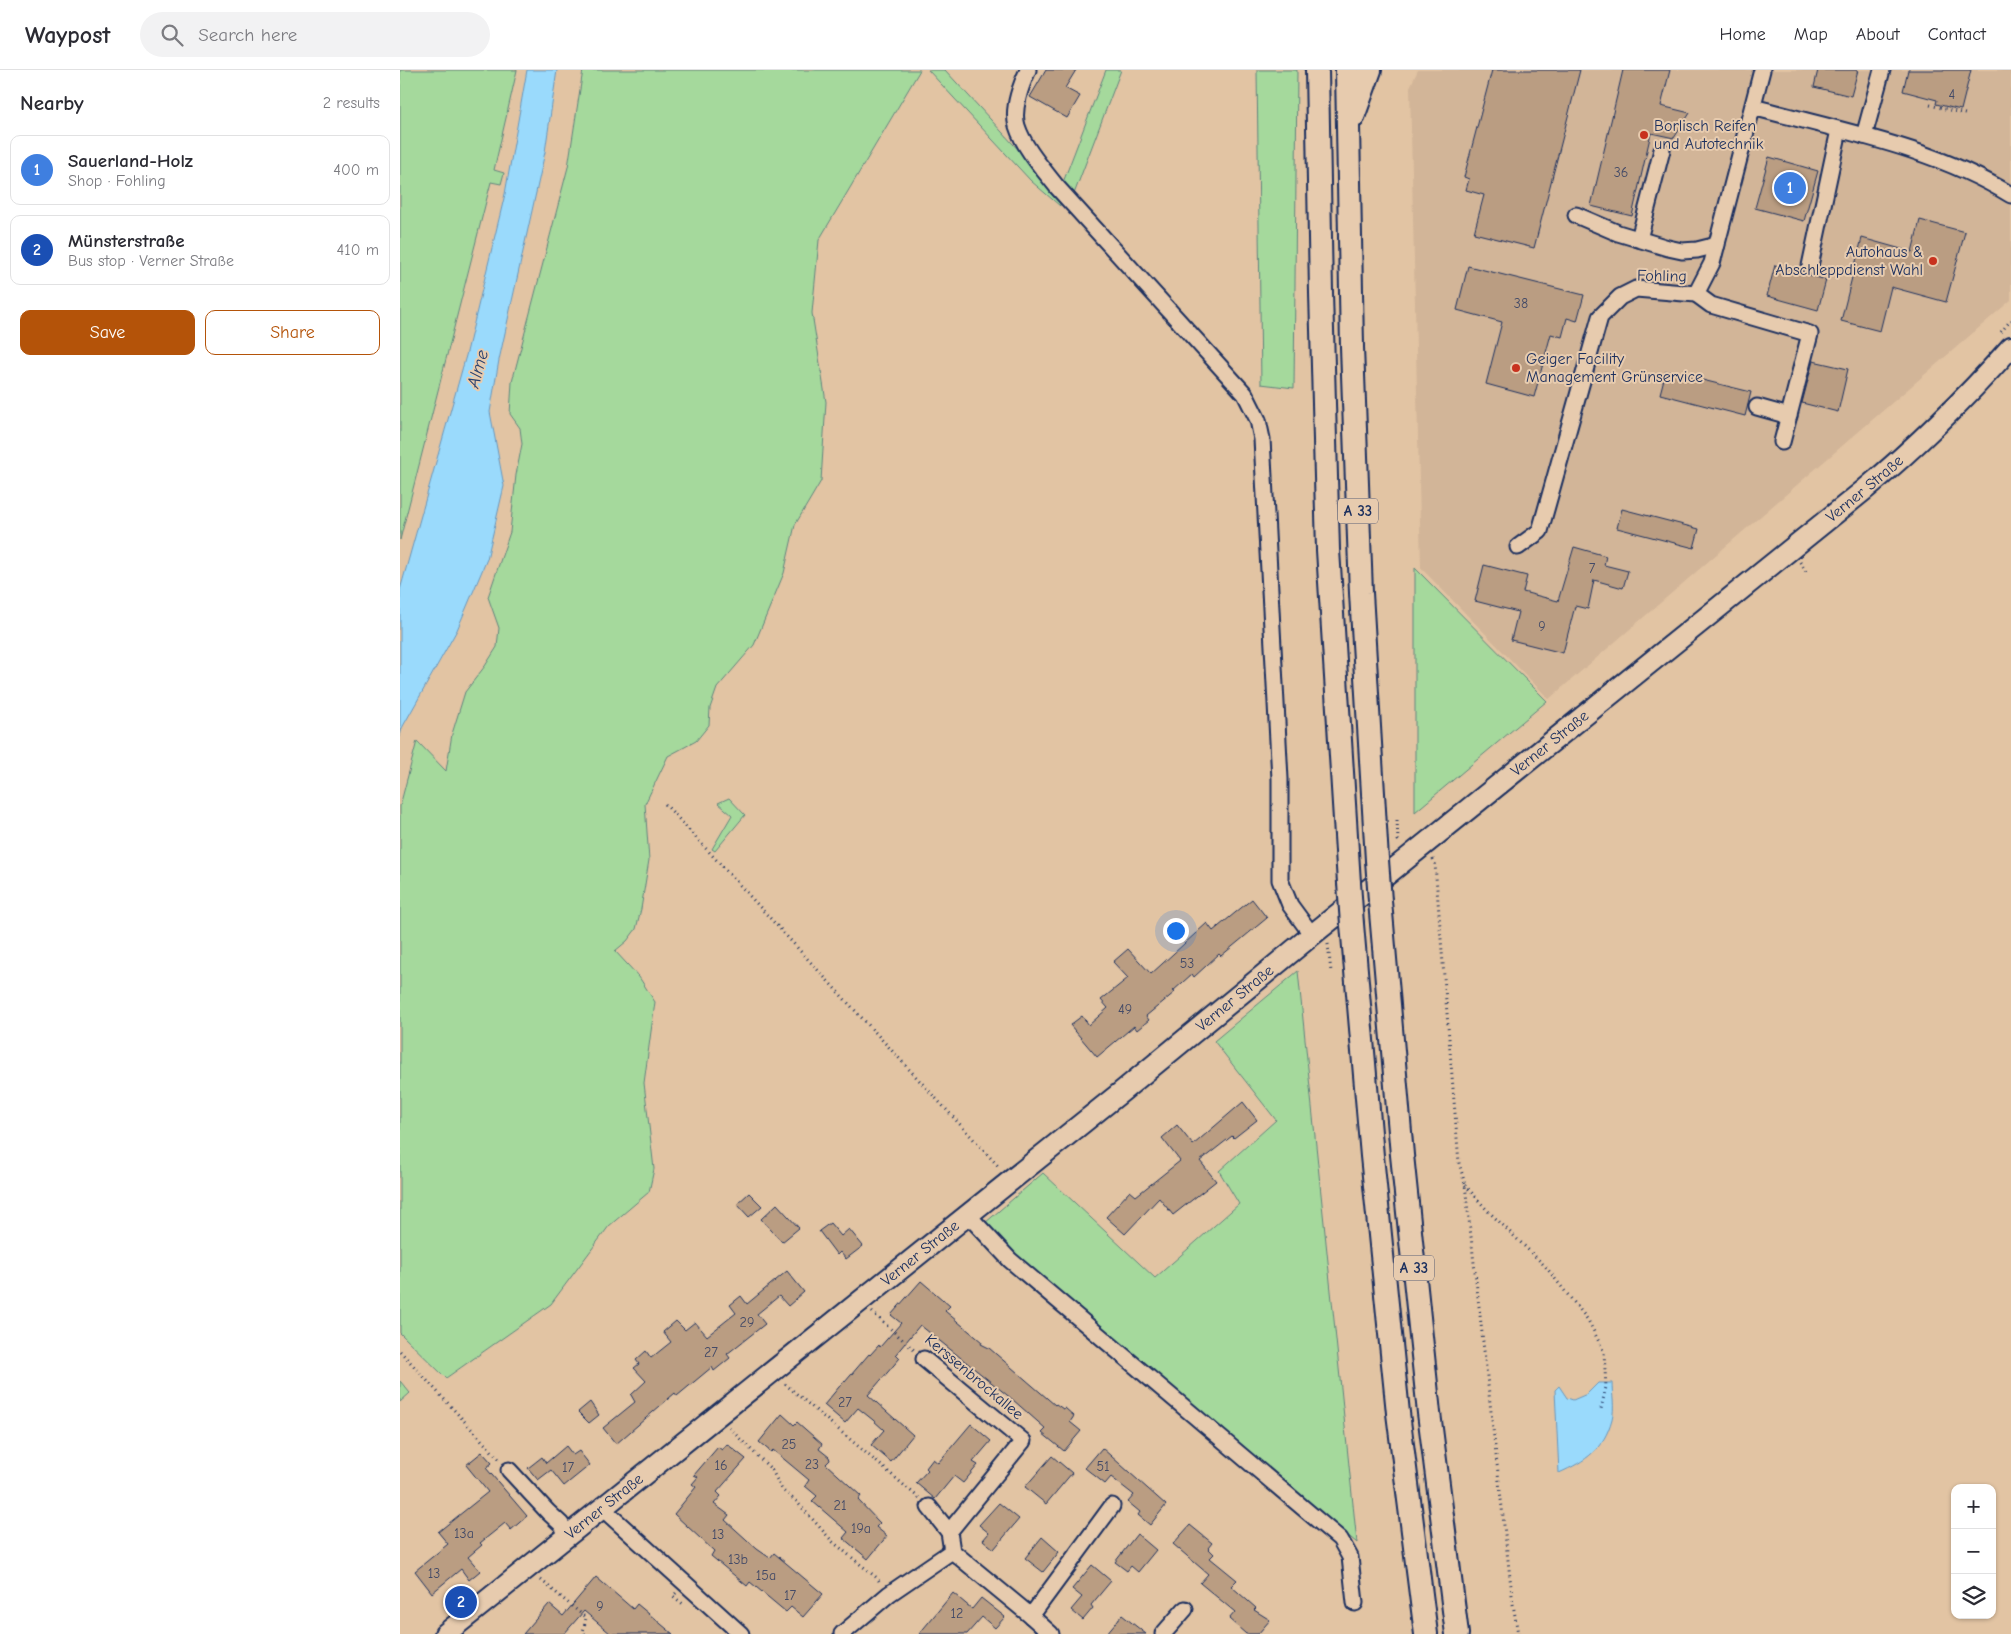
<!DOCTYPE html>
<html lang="en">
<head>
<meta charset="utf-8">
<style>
	:root { --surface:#fff; --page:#f2f2f3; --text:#2b2b33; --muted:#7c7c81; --line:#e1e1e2; --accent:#b45309 }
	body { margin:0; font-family:"Comic Neue",sans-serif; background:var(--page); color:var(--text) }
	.controls { position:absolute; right:15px; bottom:15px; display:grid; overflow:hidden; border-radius:10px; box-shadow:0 1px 4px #0004 }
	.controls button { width:45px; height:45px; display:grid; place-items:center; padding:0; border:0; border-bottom:1px solid var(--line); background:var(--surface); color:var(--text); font:25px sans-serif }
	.you { position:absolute; left:775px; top:860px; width:18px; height:18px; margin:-12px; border:4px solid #fff; border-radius:50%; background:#1a73e8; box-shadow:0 0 0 8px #1a73e833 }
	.badge { display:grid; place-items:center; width:32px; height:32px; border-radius:50%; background:var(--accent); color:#fff; font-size:16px; font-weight:700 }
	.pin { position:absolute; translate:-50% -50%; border:2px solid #fff; box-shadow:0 1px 5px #0006 }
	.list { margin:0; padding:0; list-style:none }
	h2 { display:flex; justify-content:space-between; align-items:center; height:65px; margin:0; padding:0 20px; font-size:21px }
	h2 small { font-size:16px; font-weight:400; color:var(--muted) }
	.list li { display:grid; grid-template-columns:32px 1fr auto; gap:15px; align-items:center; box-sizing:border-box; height:70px; margin:0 10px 10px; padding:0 10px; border:1px solid var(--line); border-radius:10px }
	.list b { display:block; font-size:19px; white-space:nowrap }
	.list p { margin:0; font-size:16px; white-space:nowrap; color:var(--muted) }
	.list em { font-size:16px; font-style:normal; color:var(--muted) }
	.actions { display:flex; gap:10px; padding:15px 20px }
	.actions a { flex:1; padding:11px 0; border:1px solid var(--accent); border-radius:10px; text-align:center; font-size:18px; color:var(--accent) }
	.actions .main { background:var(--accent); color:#fff }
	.icon { flex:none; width:28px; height:28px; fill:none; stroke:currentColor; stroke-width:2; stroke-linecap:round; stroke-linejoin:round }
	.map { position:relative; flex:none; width:1611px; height:1564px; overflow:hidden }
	header { display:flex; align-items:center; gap:30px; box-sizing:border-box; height:70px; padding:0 25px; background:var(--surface); border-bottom:1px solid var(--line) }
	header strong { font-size:24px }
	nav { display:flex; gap:28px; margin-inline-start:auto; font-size:18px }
	.search { width:350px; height:45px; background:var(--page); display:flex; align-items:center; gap:12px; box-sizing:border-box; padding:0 18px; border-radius:28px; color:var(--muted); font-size:19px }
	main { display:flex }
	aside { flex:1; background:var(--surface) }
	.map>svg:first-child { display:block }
</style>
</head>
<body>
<header>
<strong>Waypost</strong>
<div class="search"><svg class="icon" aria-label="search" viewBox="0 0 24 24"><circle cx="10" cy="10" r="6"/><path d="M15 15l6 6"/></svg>Search here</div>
<nav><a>Home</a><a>Map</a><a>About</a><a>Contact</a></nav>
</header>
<main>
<aside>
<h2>Nearby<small>2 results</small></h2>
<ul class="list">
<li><span class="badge" style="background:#3f7fe0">1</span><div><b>Sauerland-Holz</b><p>Shop · Fohling</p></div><em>400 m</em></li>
<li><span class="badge" style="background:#1a4fb4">2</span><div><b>Münsterstraße</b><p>Bus stop · Verner Straße</p></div><em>410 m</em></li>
</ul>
<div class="actions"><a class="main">Save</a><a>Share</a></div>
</aside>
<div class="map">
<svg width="1611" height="1564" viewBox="0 0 1611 1564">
	<rect width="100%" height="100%" fill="#e2c4a3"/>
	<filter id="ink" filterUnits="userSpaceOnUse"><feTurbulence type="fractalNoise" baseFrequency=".02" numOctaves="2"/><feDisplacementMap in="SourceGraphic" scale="10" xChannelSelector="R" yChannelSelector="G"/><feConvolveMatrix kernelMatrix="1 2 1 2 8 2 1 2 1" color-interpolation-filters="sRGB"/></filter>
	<g filter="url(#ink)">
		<!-- built -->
		<polygon fill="#d2b598" points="1018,0 1611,0 1611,230 1149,629 1021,498 1010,17"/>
		<!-- green -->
		<g fill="#a5d99c" stroke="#60847d">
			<polygon points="0,0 117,0 94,100 104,103 101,114 91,112 0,470"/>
			<polygon points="183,0 520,0 419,170 412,243 426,332 421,411 395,455 384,503 354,575 317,618 310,638 309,655 296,671 268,686 245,734 249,790 241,839 236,859 227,871 215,881 239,907 255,932 244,1013 254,1099 249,1122 209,1156 151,1234 46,1308 0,1263 0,736 17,671 46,701 52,664 65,622 85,596 97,577 99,558 88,527 110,462 116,405 122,374 120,358 110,344 112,312 168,97"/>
			<polygon points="528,0 545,0 659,124 660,136 631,111"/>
			<polygon points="706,0 721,0 674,124 662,115"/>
			<polygon points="857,0 897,0 894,318 861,314"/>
			<polygon points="1015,498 1147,631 1015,742"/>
			<polygon points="329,728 345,745 315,781 312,779 332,745 318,733"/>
			<polygon points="898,901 957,1473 601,1176 585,1153 643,1103 755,1208 839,1134 819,1101 876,1050 814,971"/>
			<polygon points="0,1311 10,1323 0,1332"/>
		</g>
		<!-- water -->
		<g fill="#9adafc" stroke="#6796bd">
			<polygon points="127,0 157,0 145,82 99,290 90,342 104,416 87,489 57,560 2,658 0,667 0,520 67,282 105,124"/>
			<path d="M1198,1313H1212C1212,1324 1215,1338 1212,1349C1204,1379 1186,1391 1159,1403L1155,1320L1159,1316L1167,1328L1173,1330L1187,1324Z"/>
		</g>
		<!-- building -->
		<g fill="#ba9d82" stroke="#1b2f5e">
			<polygon points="646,0 676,0 665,18 680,26 667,48 630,27"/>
			<polygon points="1092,0 1180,0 1134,178 1074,163 1084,125 1066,120 1069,109 1064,107"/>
			<polygon points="1223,0 1270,0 1261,36 1290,43 1274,68 1251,63 1232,146 1191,136"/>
			<polygon points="1418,0 1458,0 1451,26 1414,17"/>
			<polygon points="1508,0 1571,0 1561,40 1536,34 1537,30 1503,21"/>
			<polygon points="1369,87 1418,101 1404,151 1355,138"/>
			<polygon points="1520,150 1565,162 1546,232 1491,217 1480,261 1441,251 1462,168 1512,182"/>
			<polygon points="1375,195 1426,210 1418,240 1367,226"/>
			<polygon points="1068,196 1184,225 1177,251 1167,248 1162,267 1151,264 1134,327 1086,314 1102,252 1057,240"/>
			<polygon points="1413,291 1448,299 1438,342 1402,333"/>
			<polygon points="1266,301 1351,322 1345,346 1260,324"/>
			<polygon points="1222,439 1299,459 1294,478 1217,458"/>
			<polygon points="1174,477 1206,486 1204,495 1228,501 1223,518 1194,510 1188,539 1175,536 1163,583 1111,570 1118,542 1075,531 1084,495 1127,506 1123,522 1158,531"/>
			<polygon points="852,829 867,848 821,886 819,884 794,907 792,904 773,921 775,922 746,946 749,950 737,960 734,956 697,987 670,955 682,946 689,955 708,938 701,930 728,908 713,892 728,879 751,904 807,853 813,861"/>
			<polygon points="843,1032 857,1050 834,1068 832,1066 800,1091 816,1111 773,1145 759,1128 725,1164 706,1147 730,1121 736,1126 780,1091 762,1068 777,1055 793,1075"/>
			<polygon points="349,1123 362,1136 349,1147 337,1134"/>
			<polygon points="377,1134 399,1158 382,1172 361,1149"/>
			<polygon points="430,1153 441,1166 449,1159 463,1176 446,1189 440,1182 437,1185 419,1161"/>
			<polygon points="387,1201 404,1222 388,1236 379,1226 357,1244 365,1254 327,1284 330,1288 314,1301 312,1297 277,1326 275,1323 216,1374 203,1358 235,1332 231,1325 246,1311 234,1298 239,1294 236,1290 246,1281 251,1288 271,1272 263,1262 276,1251 285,1260 295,1252 307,1266 336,1243 330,1235 341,1226 347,1234"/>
			<polygon points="521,1211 550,1236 545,1241 582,1272 581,1274 589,1278 655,1335 656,1334 663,1339 665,1338 674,1346 670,1352 681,1361 664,1381 642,1363 646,1359 612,1329 520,1255 496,1284 500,1288 468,1325 513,1365 491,1392 471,1375 484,1360 473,1350 458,1338 445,1353 424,1335 444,1311 445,1312 469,1284 470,1285 479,1275 480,1277 501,1253 491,1245"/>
			<polygon points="190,1332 199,1345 189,1353 178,1342"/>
			<polygon points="382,1344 394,1355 397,1352 422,1374 419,1379 429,1387 430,1390 426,1394 461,1426 458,1430 480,1453 476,1457 487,1466 468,1489 443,1468 448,1462 412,1431 417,1426 405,1416 409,1410 373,1380 371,1382 359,1372"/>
			<polygon points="571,1354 591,1371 573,1392 578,1395 563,1413 554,1406 535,1429 516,1413 528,1400 526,1398 533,1389 538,1393"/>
			<polygon points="327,1374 346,1389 317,1422 321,1426 314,1434 329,1445 325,1450 357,1479 370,1488 374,1483 423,1524 403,1547 391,1537 386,1542 350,1512 347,1516 311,1486 314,1481 274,1444 296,1417 292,1414 298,1407 294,1405 318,1377 322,1380"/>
			<polygon points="166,1376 173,1385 179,1381 190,1395 164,1416 151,1400 138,1410 128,1398 142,1387 146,1393"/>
			<polygon points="702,1378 766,1435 750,1455 738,1445 740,1442 728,1432 734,1425 711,1407 705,1414 685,1398"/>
			<polygon points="82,1382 92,1393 86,1398 127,1446 111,1460 105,1453 80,1473 82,1475 68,1487 80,1501 69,1510 61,1499 32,1523 15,1501 48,1474 38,1462 88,1422 66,1395"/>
			<polygon points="652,1386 672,1403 646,1434 625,1417"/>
			<polygon points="599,1433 619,1449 594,1479 583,1470 589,1463 579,1455"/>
			<polygon points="790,1455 812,1473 808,1478 814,1484 810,1488 837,1510 831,1516 856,1538 854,1540 870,1550 858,1564 846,1564 829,1549 835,1542 800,1513 808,1504 773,1474"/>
			<polygon points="737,1464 756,1480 738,1502 731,1496 727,1501 715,1492"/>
			<polygon points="642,1467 659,1482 643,1502 625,1488"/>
			<polygon points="692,1495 711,1511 691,1535 693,1538 683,1550 671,1540 682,1527 672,1519"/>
			<polygon points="196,1507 233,1539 237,1534 273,1564 211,1564 184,1541 164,1564 123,1564 149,1534 163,1546"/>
			<polygon points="553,1523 572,1539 581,1528 605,1547 595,1558 582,1547 567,1564 519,1564"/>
			<polygon points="722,1545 746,1564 706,1564"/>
		</g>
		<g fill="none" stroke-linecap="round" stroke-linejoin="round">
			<defs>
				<g id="minor">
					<path d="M628,0C621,15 612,40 617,56C624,78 643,99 657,117L845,324L858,350L862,369L880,709V810L890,835L912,865"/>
					<path d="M1353,37C1441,61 1533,77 1611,125"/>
					<polyline points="1464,66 1482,0"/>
					<polyline points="1176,145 1218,163 1268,178 1282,181 1297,180 1317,175"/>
					<polyline points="1239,169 1262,80"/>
					<polyline points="1410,196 1439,60"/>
					<polyline points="1296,224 1311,235 1410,264 1382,372"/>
					<polyline points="1357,337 1389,346"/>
					<polyline points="1118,477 1140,461 1200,247 1220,227 1236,219 1296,224 1312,193 1362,0"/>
					<polyline points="568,1145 610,1190 940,1469 950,1487 955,1533"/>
					<polyline points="524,1289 623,1371 549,1462 552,1481 631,1546 651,1564"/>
					<polyline points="109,1400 148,1442 161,1454 168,1465"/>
					<polyline points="529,1437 549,1462"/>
					<polyline points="202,1438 341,1564"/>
					<polyline points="631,1546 712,1436"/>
					<polyline points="442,1564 489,1524 552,1481"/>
					<polyline points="763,1564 785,1539"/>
				</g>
				<g id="major">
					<path id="s1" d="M45,1564L720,1023L912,865L1463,421C1516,377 1566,328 1611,277"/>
				</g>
				<g id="highway">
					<polyline points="917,0 921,223 928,480 949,813"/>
					<polyline points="947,0 952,277 961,523 977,790"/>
					<polyline points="953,47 970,0"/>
					<polyline points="980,831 1002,1085 1029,1343 1057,1564"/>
					<polyline points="952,854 972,1086 998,1343 1026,1564"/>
				</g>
			</defs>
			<!-- minor casing -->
			<use href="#minor" stroke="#1b2f5e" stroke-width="19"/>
			<!-- major casing -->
			<use href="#major" stroke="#1b2f5e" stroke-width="24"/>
			<!-- highway casing -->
			<use href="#highway" stroke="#1b2f5e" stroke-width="26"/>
			<!-- path -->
			<g stroke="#1b2f5e" stroke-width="3" stroke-dasharray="1 4" stroke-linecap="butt">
				<polyline points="1530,35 1565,44"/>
				<polyline points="1601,262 1611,250"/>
				<polyline points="1400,492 1407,503"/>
				<polyline points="265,734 600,1098"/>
				<polyline points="997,750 998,770 1000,772"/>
				<polyline points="1033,789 1035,794 1059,1093 1065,1114 1113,1534 1118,1564"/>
				<polyline points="928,874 931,902"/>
				<polyline points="1065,1115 1087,1140 1145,1196 1188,1250 1204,1282 1206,1317 1201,1339"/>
				<polyline points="472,1242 514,1280"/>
				<polyline points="0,1281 99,1389"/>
				<polyline points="385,1314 519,1428"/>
				<polyline points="329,1358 372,1400 382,1420 396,1431 433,1472 477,1508 481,1514"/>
				<polyline points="141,1510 186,1548 183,1562 185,1564"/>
				<polyline points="276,1523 273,1526 283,1534"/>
			</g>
			<!-- minor -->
			<use href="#minor" stroke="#e7cbae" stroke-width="15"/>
			<!-- major -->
			<use href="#major" stroke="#e7cbae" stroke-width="20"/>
			<!-- highway -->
			<use href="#highway" stroke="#e7cbae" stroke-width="22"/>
			<defs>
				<g id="highway-bridge">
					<polyline points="977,790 980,831"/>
					<polyline points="949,813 952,854"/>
				</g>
			</defs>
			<!-- highway-bridge casing -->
			<use href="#highway-bridge" stroke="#1b2f5e" stroke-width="26" stroke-linecap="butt"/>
			<!-- highway-bridge -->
			<use href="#highway-bridge" stroke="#e7cbae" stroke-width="22"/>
		</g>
	</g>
	<!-- markers -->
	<g fill="#c8321e" stroke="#e7cbae" stroke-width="2">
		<circle cx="1244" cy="65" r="5"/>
		<circle cx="1533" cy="191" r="5"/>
		<circle cx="1116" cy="298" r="5"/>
	</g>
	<g text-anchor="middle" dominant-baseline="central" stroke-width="4" stroke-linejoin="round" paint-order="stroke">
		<!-- number labels -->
		<g font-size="14" fill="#434a67">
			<text x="1552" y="24">4</text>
			<text x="1221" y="102">36</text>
			<text x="1121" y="233">38</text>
			<text x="1192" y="498">7</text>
			<text x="1142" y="556">9</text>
			<text x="787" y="893">53</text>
			<text x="725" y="939">49</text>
			<text x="347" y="1252">29</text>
			<text x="311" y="1282">27</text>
			<text x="445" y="1332">27</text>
			<text x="389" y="1374">25</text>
			<text x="412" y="1394">23</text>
			<text x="321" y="1395">16</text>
			<text x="703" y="1396">51</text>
			<text x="168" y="1397">17</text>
			<text x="440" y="1435">21</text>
			<text x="461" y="1458">19a</text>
			<text x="64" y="1463">13a</text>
			<text x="318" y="1464">13</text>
			<text x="338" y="1489">13b</text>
			<text x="34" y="1503">13</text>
			<text x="366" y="1505">15a</text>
			<text x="390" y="1525">17</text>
			<text x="200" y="1536">9</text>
			<text x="557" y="1543">12</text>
		</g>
		<!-- shield labels -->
		<g fill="#e7cbae" stroke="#585e76" stroke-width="1">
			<rect x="938" y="428.5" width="40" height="25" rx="4"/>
			<rect x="994" y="1185.5" width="40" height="25" rx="4"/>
		</g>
		<g font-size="15" font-weight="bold" fill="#1b2f5e">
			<text x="958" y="441">A 33</text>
			<text x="1014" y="1198">A 33</text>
		</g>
		<!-- poi labels -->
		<g font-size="16" fill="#1b2f5e" stroke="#e7cbae" text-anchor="start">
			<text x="1254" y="56">Borlisch Reifen<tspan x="1254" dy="18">und Autotechnik</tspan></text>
			<text x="1523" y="182" text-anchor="end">Autohaus &amp;<tspan x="1523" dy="18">Abschleppdienst Wahl</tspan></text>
			<text x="1126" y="289">Geiger Facility<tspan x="1126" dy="18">Management Grünservice</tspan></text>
		</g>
		<!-- street labels -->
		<g font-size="16" fill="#1b2f5e" stroke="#e7cbae">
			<text transform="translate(1262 206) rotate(1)">Fohling</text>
			<text stroke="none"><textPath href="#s1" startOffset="1824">Verner Straße</textPath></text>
			<text stroke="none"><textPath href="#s1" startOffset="1419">Verner Straße</textPath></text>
			<text stroke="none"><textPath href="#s1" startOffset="1014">Verner Straße</textPath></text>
			<text stroke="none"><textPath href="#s1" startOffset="609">Verner Straße</textPath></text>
			<text transform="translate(574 1307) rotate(40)">Kerssenbrockallee</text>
			<text stroke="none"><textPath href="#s1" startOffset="204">Verner Straße</textPath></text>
		</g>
		<!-- water labels -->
		<g font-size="18" font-style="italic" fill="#28406e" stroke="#e7cbae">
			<text transform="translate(78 299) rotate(-75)">Alme</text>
		</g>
	</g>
</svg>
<div class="controls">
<button>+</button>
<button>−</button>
<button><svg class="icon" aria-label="layers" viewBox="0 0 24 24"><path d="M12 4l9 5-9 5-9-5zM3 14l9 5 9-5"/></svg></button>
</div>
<div class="you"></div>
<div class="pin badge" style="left:1390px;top:118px;background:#3f7fe0">1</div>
<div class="pin badge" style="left:61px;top:1532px;background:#1a4fb4">2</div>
</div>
</main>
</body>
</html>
